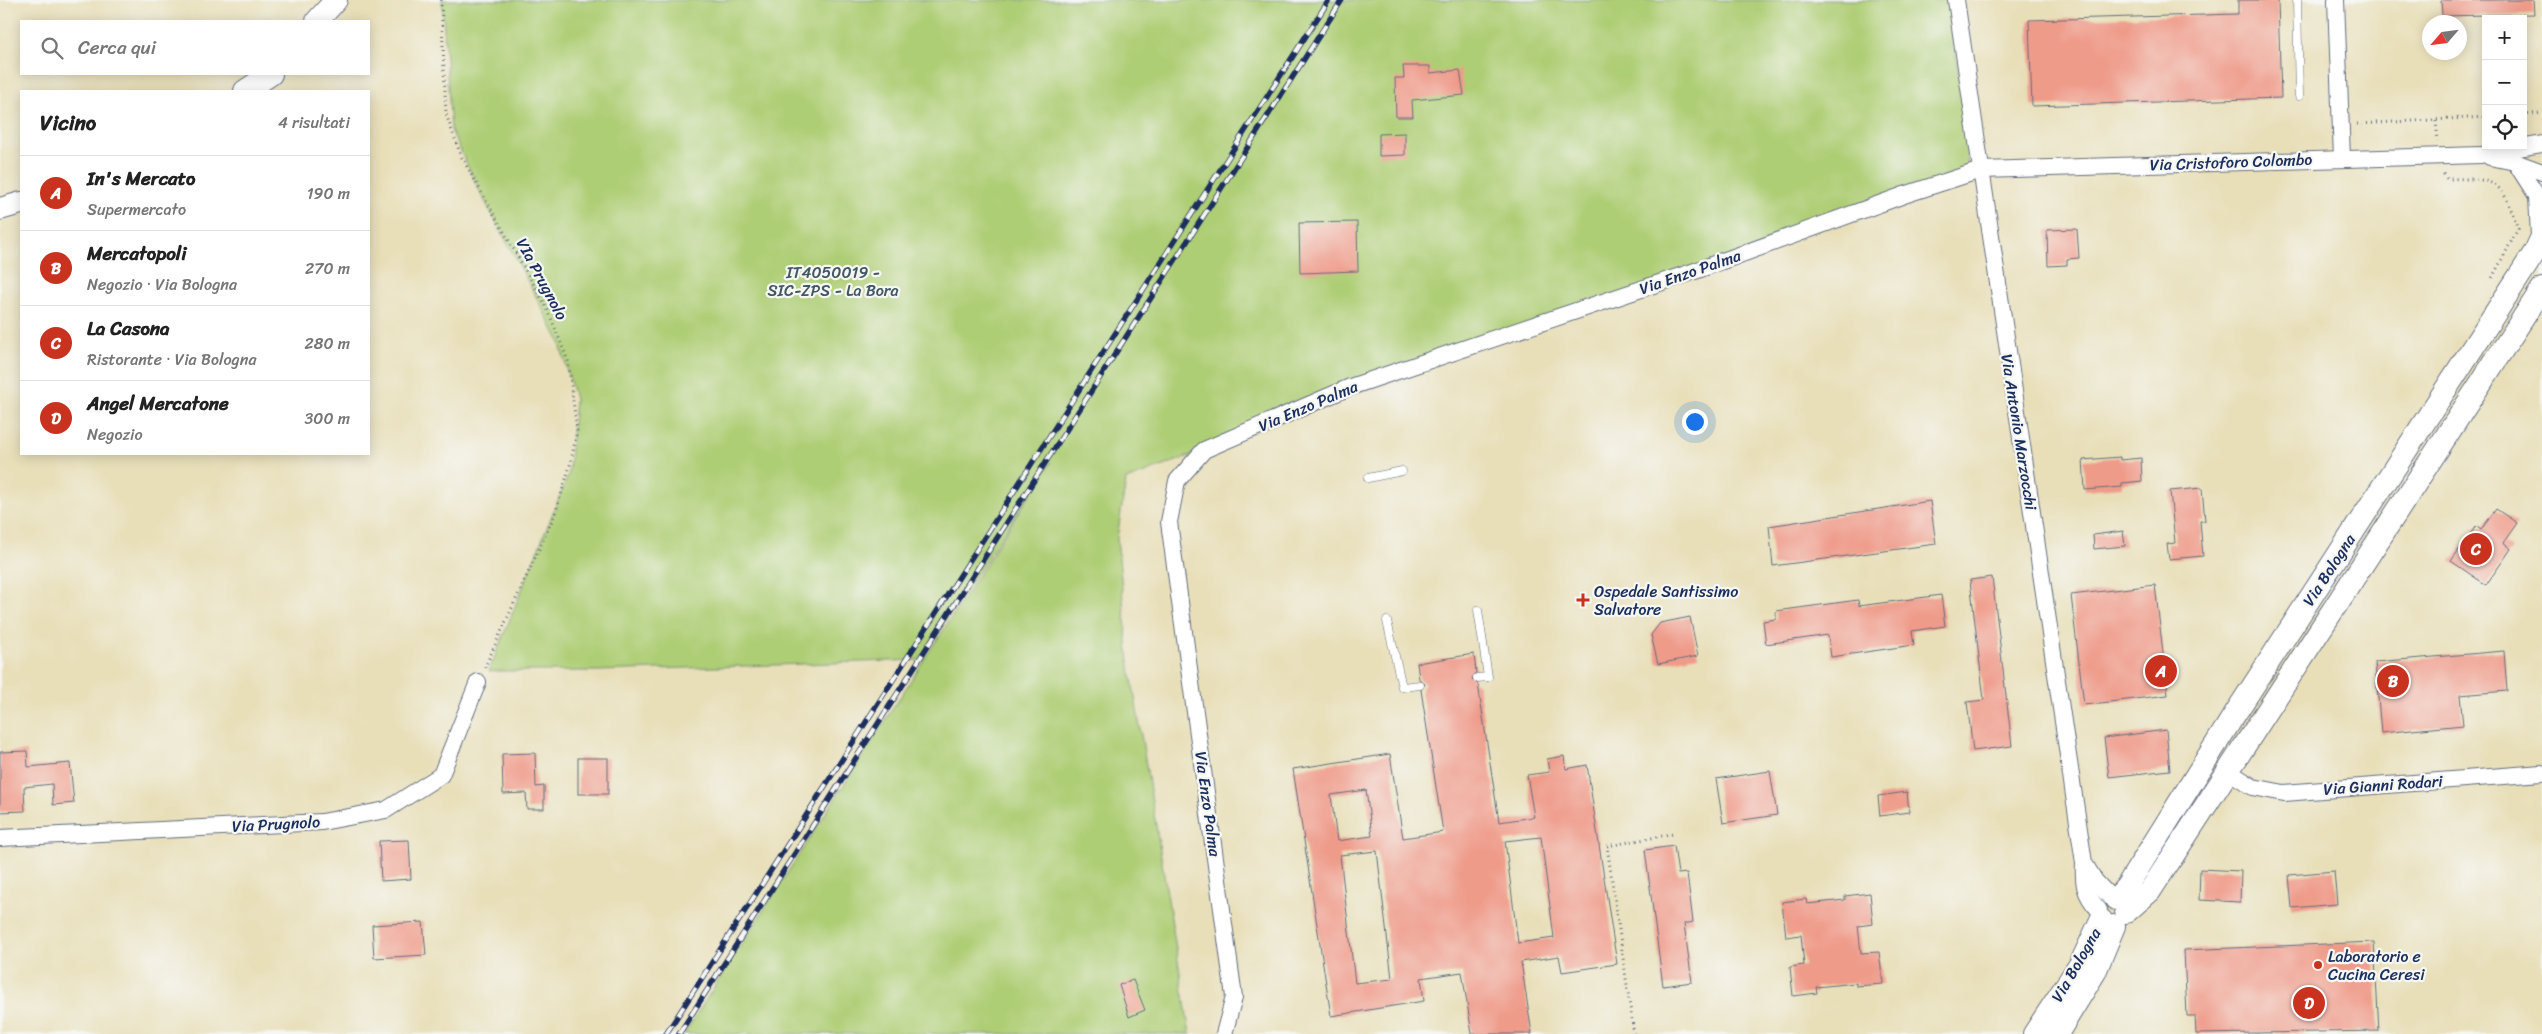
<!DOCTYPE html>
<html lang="it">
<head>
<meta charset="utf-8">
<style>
	:root { --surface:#fff; --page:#f2f2f2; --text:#222; --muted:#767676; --line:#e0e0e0; --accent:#c8321e }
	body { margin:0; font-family:Sriracha,sans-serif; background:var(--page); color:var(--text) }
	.controls { position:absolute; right:15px; top:15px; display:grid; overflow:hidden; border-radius:0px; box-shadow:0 2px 12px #0003 }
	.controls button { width:45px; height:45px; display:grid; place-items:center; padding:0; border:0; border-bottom:1px solid var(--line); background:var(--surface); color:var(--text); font:25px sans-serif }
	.compass { position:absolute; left:2422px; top:15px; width:45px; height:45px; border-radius:50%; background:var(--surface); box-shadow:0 2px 12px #0003; rotate:242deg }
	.you { position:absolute; left:1694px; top:421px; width:18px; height:18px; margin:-12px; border:4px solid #fff; border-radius:50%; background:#1a73e8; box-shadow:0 0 0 8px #1a73e833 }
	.badge { display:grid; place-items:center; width:32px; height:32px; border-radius:50%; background:var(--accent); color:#fff; font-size:16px; font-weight:700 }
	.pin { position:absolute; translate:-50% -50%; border:2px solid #fff; box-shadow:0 1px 5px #0006 }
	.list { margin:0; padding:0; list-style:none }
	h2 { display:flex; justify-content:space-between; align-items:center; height:65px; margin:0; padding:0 20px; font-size:21px }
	h2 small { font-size:16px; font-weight:400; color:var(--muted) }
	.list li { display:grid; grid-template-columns:32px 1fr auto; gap:15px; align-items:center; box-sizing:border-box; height:75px; padding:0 20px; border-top:1px solid var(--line) }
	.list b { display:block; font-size:19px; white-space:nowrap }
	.list p { margin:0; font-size:16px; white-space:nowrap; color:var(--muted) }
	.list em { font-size:16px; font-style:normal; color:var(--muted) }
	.icon { flex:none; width:28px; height:28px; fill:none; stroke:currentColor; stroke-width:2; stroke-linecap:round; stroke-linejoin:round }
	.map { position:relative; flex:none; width:2542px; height:1034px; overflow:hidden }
	.search { position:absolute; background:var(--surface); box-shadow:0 2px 12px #0003; left:20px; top:20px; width:350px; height:55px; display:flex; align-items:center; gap:12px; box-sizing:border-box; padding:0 18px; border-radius:0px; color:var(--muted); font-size:19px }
	.panel { position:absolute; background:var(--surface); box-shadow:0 2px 12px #0003; left:20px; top:90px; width:350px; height:365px; border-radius:0px }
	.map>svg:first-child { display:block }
</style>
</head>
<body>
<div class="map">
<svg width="2542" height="1034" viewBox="0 0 2542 1034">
	<rect width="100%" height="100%" fill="#f6f6f2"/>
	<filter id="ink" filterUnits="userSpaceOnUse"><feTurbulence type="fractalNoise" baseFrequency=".02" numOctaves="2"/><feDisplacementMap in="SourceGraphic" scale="10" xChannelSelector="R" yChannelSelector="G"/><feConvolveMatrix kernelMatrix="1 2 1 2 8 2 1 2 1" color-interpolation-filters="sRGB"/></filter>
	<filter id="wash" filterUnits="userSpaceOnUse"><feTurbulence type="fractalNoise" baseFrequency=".0096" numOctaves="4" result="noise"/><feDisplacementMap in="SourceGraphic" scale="20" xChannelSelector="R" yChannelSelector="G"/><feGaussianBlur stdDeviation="1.12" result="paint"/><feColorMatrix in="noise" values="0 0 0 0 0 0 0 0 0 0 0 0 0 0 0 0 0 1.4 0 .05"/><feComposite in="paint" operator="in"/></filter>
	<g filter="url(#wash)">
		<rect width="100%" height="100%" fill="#e8dfb9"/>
		<!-- green -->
		<polygon fill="#aece75" stroke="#647e6a" points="442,0 1949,0 1968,147 1967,177 1504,337 1126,480 1117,538 1129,661 1190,1034 684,1034 1051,462 919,660 600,671 489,671 569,473 575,399 559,340 478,188 451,130"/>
		<g id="blocks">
			<!-- building -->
			<g fill="#ef9b8a" fill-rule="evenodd">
				<polygon points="2238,0 2278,0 2281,98 2032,106 2029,20 2238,14"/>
				<polygon points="2441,0 2533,0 2534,14 2442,16"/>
				<polygon points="1403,66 1430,66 1430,73 1460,70 1464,95 1412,100 1413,117 1396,117 1395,78 1404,78"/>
				<polygon points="1405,133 1405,155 1379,156 1379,134"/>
				<polygon points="1357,222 1358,271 1300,273 1299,223"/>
				<polygon points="2077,229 2079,258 2067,259 2067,265 2048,266 2047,230"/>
				<polygon points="2120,457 2120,460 2141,458 2142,481 2122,483 2122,487 2085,490 2083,460"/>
				<polygon points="2202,488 2205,521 2200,521 2203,556 2169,559 2167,544 2175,543 2170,491"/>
				<polygon points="1930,501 1936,544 1773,566 1769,526"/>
				<polygon points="2496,509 2517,523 2503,543 2511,549 2486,585 2451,561 2476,526 2481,530"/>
				<polygon points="2123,531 2125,546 2094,549 2093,535"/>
				<polygon points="1992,577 2012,746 1973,751 1967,702 1984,700 1970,580"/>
				<polygon points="2155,585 2168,695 2084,705 2071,595"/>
				<polygon points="1941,595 1945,626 1912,631 1914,645 1831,657 1828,635 1766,644 1763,621 1776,619 1776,611 1858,600 1859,606"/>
				<polygon points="1690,617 1698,656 1658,664 1651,635 1660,623"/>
				<polygon points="2504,651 2507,691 2460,695 2463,725 2381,733 2375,662"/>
				<path d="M1474,654L1476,672L1472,679L1478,684L1499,822L1534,817L1527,775L1549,772L1547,759L1564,756L1566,769L1587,765L1617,964L1562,972L1559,956L1521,962L1532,1034H1472L1462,972L1421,978L1424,1001L1331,1016L1293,769L1390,754L1403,838L1443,832L1421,690L1425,684L1419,679L1417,663ZM1366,790L1372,836L1337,841L1331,795ZM1541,837L1554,938L1518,943L1505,841ZM1377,851L1392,979L1355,983L1340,855Z"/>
				<polygon points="2166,730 2170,770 2109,777 2104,738"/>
				<polygon points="27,751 28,767 70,763 74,803 53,805 52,784 24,787 25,811 0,812 0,752"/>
				<polygon points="535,753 536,787 544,786 544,809 527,809 526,793 503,794 502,754"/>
				<rect x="578" y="758" width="30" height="36"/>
				<polygon points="1770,771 1777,815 1723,823 1716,779"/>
				<polygon points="1907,792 1909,812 1880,816 1878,796"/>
				<polygon points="409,840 411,879 381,881 379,841"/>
				<polygon points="1674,846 1678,874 1687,873 1693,922 1684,924 1692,982 1663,986 1645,850"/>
				<polygon points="2200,869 2241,871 2240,902 2199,900"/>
				<polygon points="2334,871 2337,904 2292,908 2289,875"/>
				<polygon points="1870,893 1873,924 1858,926 1861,953 1879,952 1883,984 1856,986 1856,983 1816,987 1817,993 1793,996 1790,967 1804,965 1801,935 1786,937 1782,902 1806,899 1807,904 1845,900 1845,896"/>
				<polygon points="423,922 426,955 374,958 372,925"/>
				<polygon points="2374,942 2379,1031 2196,1034 2195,1016 2187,1016 2184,950"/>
				<polygon points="1133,980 1145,1010 1129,1017 1119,985"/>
			</g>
		</g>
	</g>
	<g filter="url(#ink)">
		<use href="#blocks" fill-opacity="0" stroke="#636d7e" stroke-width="1"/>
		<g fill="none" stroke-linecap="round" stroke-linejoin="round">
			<defs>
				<g id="service">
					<polyline points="2297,0 2299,96"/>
					<polyline points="1368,478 1402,471"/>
					<polyline points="1387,621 1402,687 1420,685"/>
					<polyline points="1477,678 1488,677 1478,610"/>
				</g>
				<g id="minor">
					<path d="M1956,0L2084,863C2083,883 2084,894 2099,910"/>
					<polyline points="2336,0 2342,158"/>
					<polyline points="2490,157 2515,162 2537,196 2539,236 2532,251"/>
					<polyline points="2515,162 2542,172"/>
					<polyline points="2228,771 2253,787 2284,793 2542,773"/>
					<polyline points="0,838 322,822 386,810 441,775 478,682"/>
					<polyline points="2084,863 2095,881 2111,898"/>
					<polyline points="1224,1034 1234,997 1169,522 1177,481 1204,450 1350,387 1695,271 1904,195 1981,170 2481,155 2542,144"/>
				</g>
				<g id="secondary">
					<polyline points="317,21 336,0"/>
					<polyline points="245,91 271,74"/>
					<polyline points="0,209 21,203"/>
					<polyline points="2116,899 2127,886 2231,720 2542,241"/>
					<polyline points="2126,912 2150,891 2542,289"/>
					<polyline points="2034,1034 2081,963 2101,920"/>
					<polyline points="2057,1034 2095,972 2114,926"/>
				</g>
			</defs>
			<!-- service casing -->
			<use href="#service" stroke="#636d7e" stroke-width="9"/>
			<!-- minor casing -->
			<use href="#minor" stroke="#636d7e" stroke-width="18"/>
			<!-- secondary casing -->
			<use href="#secondary" stroke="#636d7e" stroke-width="24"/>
			<!-- path -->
			<g stroke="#636d7e" stroke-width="3" stroke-dasharray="1 4" stroke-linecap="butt">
				<polyline points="441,0 446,114 461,156 547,308 568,361 577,431 570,466 555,514 484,669"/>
				<polyline points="2523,115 2542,113"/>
				<polyline points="2436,121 2438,141"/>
				<polyline points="2357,124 2486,117"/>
				<path d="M2443,174L2447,179C2497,178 2502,180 2518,229L2492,278"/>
				<polyline points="1634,1034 1607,846 1673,834"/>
			</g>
			<!-- service -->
			<use href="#service" stroke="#fff" stroke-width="8"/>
			<!-- minor -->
			<use href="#minor" stroke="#fff" stroke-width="16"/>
			<!-- secondary -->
			<use href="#secondary" stroke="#fff" stroke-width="22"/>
			<defs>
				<g id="rail">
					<polyline points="666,1034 1329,0"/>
					<polyline points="679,1034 1342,0"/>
				</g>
			</defs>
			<!-- rail casing -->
			<use href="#rail" stroke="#1b2f5e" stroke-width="5.5"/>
			<!-- rail -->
			<use href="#rail" stroke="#f6f6f2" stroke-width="4" stroke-dasharray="11" stroke-linecap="butt"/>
		</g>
	</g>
	<!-- markers -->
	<g fill="#c8321e" stroke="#f6f6f2" stroke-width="2">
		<path d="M1580.5 592.5h5v5h5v5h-5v5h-5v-5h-5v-5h5z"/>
		<circle cx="2318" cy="965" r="5"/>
	</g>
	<g text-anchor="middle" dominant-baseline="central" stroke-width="4.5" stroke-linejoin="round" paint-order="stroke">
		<!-- street labels -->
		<g font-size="16" fill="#1b2f5e" stroke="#f6f6f2">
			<text transform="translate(2231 162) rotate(-2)">Via Cristoforo Colombo</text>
			<text transform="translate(1690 272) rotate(-19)">Via Enzo Palma</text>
			<text transform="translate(542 279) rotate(62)">VIa Prugnolo</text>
			<text transform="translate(1308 406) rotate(-23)">Via Enzo Palma</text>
			<text transform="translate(2019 432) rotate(81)">Via Antonio Marzocchi</text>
			<text transform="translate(2329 570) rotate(-57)">Via Bologna</text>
			<text transform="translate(2383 785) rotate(-4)">Via Gianni Rodari</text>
			<text transform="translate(1208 804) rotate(82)">Via Enzo Palma</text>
			<text transform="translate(276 824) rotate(-3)">Via Prugnolo</text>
			<text transform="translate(2076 965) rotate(-60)">Via Bologna</text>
		</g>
		<!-- park labels -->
		<g font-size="16" fill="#405764" stroke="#f6f6f2">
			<text x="833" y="272">IT4050019 -<tspan x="833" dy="18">SIC-ZPS - La Bora</tspan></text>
		</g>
		<!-- poi labels -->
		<g font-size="16" fill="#1b2f5e" stroke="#f6f6f2" text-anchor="start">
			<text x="1594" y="591">Ospedale Santissimo<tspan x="1594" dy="18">Salvatore</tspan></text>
			<text x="2328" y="956">Laboratorio e<tspan x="2328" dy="18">Cucina Ceresi</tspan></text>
		</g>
	</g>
</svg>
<div class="controls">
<button>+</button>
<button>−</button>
<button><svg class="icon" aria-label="locate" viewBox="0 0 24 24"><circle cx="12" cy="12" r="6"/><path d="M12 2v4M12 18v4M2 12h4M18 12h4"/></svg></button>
</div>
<svg class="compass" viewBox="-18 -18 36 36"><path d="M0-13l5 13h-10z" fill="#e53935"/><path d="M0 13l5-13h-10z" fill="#767676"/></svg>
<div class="you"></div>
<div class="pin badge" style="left:2161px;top:671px">A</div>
<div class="pin badge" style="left:2393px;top:681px">B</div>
<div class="pin badge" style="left:2476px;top:549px">C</div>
<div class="pin badge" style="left:2309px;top:1003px">D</div>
<div class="search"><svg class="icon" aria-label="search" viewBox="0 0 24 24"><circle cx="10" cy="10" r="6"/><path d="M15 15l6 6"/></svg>Cerca qui</div>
<section class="panel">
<h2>Vicino<small>4 risultati</small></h2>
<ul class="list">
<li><span class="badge">A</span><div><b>In's Mercato</b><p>Supermercato</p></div><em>190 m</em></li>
<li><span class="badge">B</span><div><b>Mercatopoli</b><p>Negozio · Via Bologna</p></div><em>270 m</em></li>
<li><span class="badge">C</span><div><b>La Casona</b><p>Ristorante · Via Bologna</p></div><em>280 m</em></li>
<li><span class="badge">D</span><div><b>Angel Mercatone</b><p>Negozio</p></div><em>300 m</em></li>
</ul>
</section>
</div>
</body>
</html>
